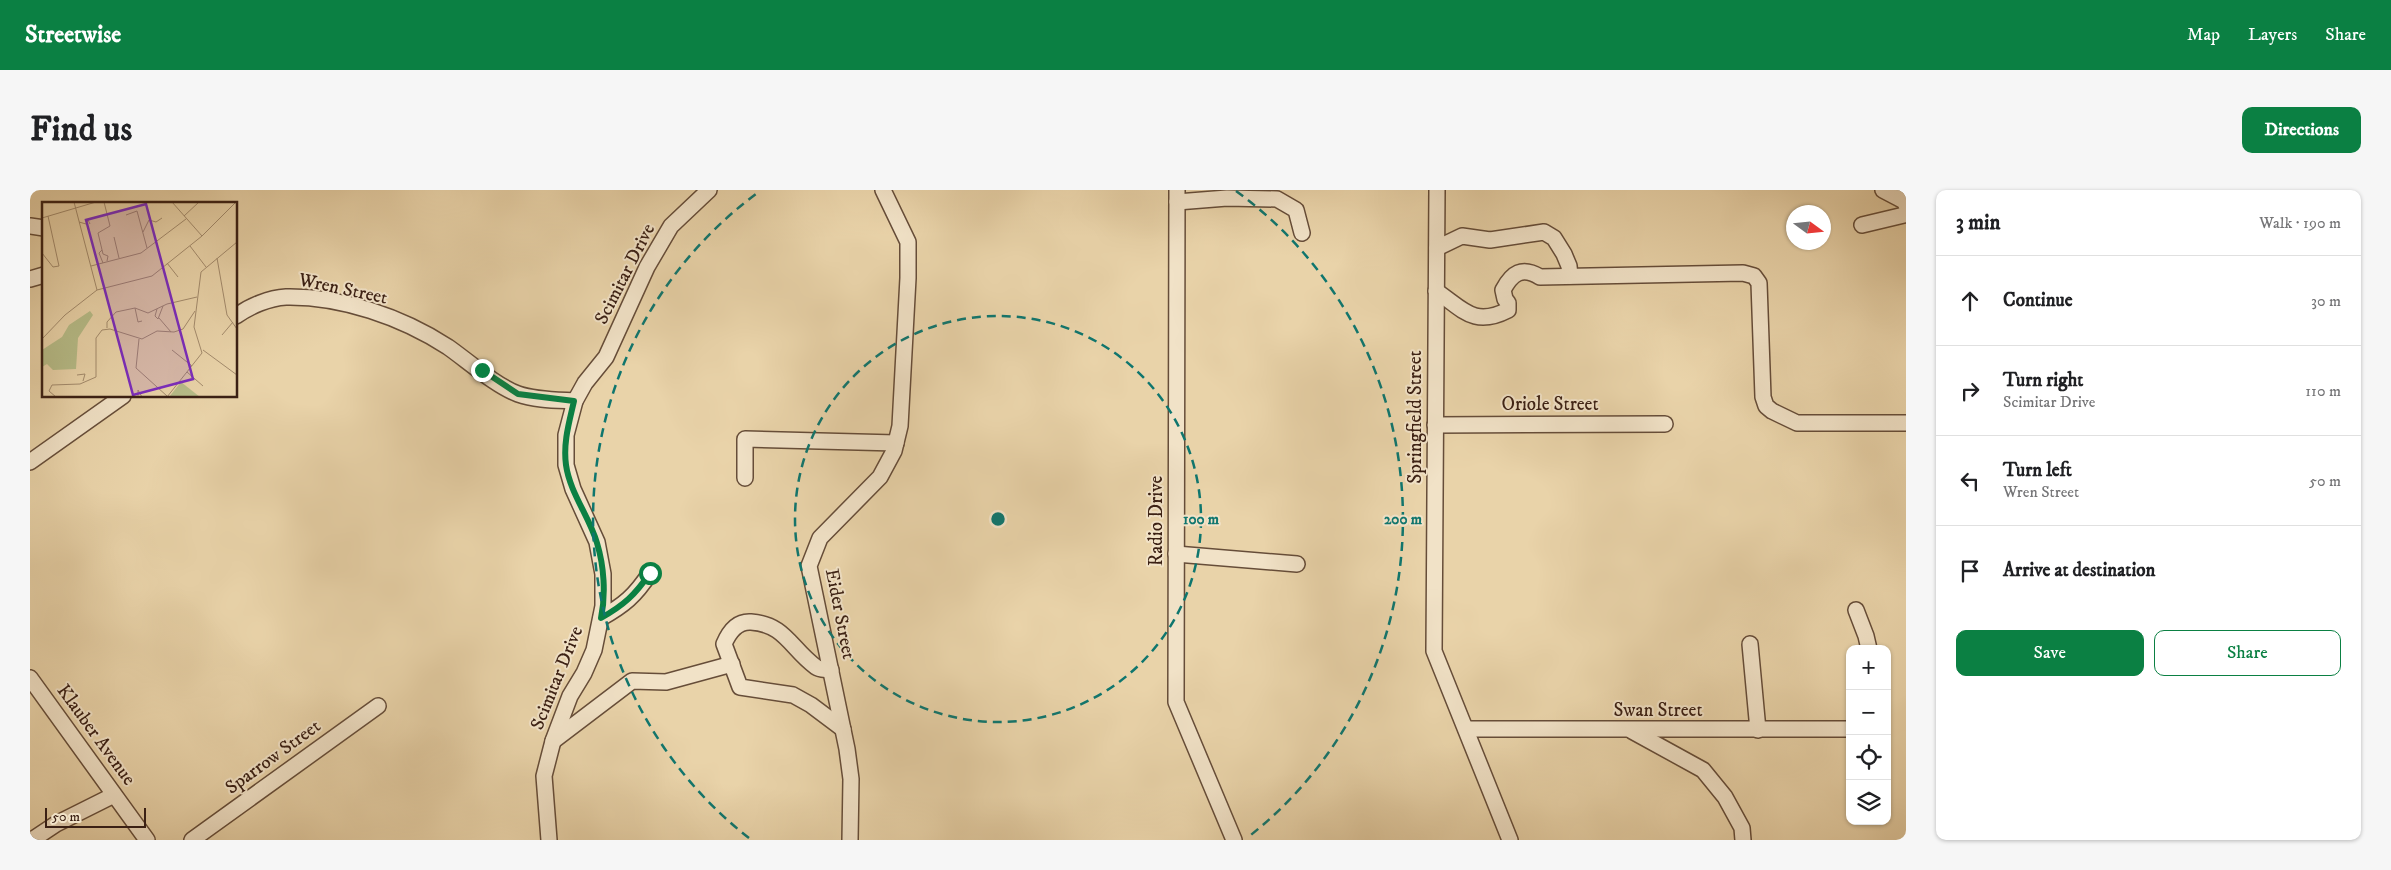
<!DOCTYPE html>
<html lang="en">
<head>
<meta charset="utf-8">
<style>
	:root { --surface:#fff; --page:#f6f6f6; --text:#202124; --muted:#757577; --line:#e0e0e0; --accent:#0b8043 }
	body { margin:0; font-family:"IM FELL DW Pica",serif; background:var(--page); color:var(--text) }
	.controls { position:absolute; right:15px; bottom:15px; display:grid; overflow:hidden; border-radius:10px; box-shadow:0 1px 4px #0004 }
	.controls button { width:45px; height:45px; display:grid; place-items:center; padding:0; border:0; border-bottom:1px solid var(--line); background:var(--surface); color:var(--text); font:25px sans-serif }
	.compass { position:absolute; left:1756px; top:15px; width:45px; height:45px; border-radius:50%; background:var(--surface); box-shadow:0 1px 4px #0004; rotate:105deg }
	.scale { position:absolute; left:15px; bottom:12px; width:101px; box-sizing:border-box; padding-left:5px; border:2px solid #3b2014; border-top:0; font-size:14px; line-height:18px; white-space:nowrap; color:#3b2014; -webkit-text-stroke:4px #f1e2c7; paint-order:stroke }
	.stop { position:absolute; width:15px; height:15px; margin:-11px; border:4px solid #0b8043; border-radius:50%; background:#fff }
	.stop.end { background:#0b8043; border-color:#fff; box-shadow:0 1px 5px #0008 }
	.list { margin:0; padding:0; list-style:none }
	h2 { display:flex; justify-content:space-between; align-items:center; height:65px; margin:0; padding:0 20px; font-size:21px }
	h2 small { font-size:16px; font-weight:400; color:var(--muted) }
	.list li { display:grid; grid-template-columns:32px 1fr auto; gap:15px; align-items:center; box-sizing:border-box; height:90px; padding:0 20px; border-top:1px solid var(--line) }
	.list b { display:block; font-size:19px; white-space:nowrap }
	.list p { margin:0; font-size:16px; white-space:nowrap; color:var(--muted) }
	.list em { font-size:16px; font-style:normal; color:var(--muted) }
	.actions { display:flex; gap:10px; padding:15px 20px }
	.actions a { flex:1; padding:11px 0; border:1px solid var(--accent); border-radius:10px; text-align:center; font-size:18px; color:var(--accent) }
	.actions .main { background:var(--accent); color:#fff }
	.icon { flex:none; width:28px; height:28px; fill:none; stroke:currentColor; stroke-width:2; stroke-linecap:round; stroke-linejoin:round }
	.map { position:relative; flex:none; width:1876px; height:650px; overflow:hidden; border-radius:10px }
	header { display:flex; align-items:center; gap:30px; box-sizing:border-box; height:70px; padding:0 25px; background:var(--accent); color:#fff }
	header strong { font-size:24px }
	nav { display:flex; gap:28px; margin-inline-start:auto; font-size:18px }
	.intro { display:flex; align-items:center; justify-content:space-between; box-sizing:border-box; height:120px; padding:0 30px }
	h1 { margin:0; font-size:35px }
	.button { padding:12px 22px; border-radius:10px; background:var(--accent); color:#fff; font-size:18px; font-weight:700 }
	main { display:flex; gap:30px; padding:0 30px }
	aside { flex:1; background:var(--surface); border-radius:10px; box-shadow:0 1px 4px #0004 }
	.map>svg:first-child { display:block }
</style>
</head>
<body>
<header>
<strong>Streetwise</strong>
<nav><a>Map</a><a>Layers</a><a>Share</a></nav>
</header>
<div class="intro"><h1>Find us</h1><a class="button">Directions</a></div>
<main>
<div class="map">
<svg width="1876" height="650" viewBox="0 0 1876 650">
	<rect width="100%" height="100%" fill="#e9d3a9"/>
	<filter id="stains"><feTurbulence type="fractalNoise" baseFrequency=".004" numOctaves="4"/><feColorMatrix values="0 0 0 0 .2 0 0 0 0 .09 0 0 0 0 .02 0 0 0 .5 -.17"/></filter>
	<radialGradient id="worn" r=".72"><stop offset=".6" stop-color="#630" stop-opacity="0"/><stop offset="1" stop-color="#630" stop-opacity=".3"/></radialGradient>
	<g fill="none" stroke-linecap="round" stroke-linejoin="round">
		<defs>
			<g id="minor">
				<polyline points="1147,0 1146,512 1204,650"/>
				<polyline points="1407,0 1404,461 1480,650"/>
				<polyline points="1853,0 1874,11 1876,15"/>
				<polyline points="1147,12 1197,8 1247,9 1266,20 1272,43"/>
				<polyline points="1832,35 1874,25 1876,22"/>
				<polyline points="0,36 14,38"/>
				<polyline points="1407,58 1432,46 1460,50 1514,42 1524,48 1534,64 1539,76 1540,86"/>
				<polyline points="0,89 14,85"/>
				<path d="M1406,101C1432,118 1443,138 1478,120V113L1475,109L1473,100C1482,83 1492,76 1510,87L1713,83L1724,86L1729,93L1733,207L1736,216L1742,221L1767,233H1876"/>
				<path d="M206,126C220,116 239,108 256,107C311,106 372,127 418,157C438,171 466,196 488,204C505,210 526,210 545,211"/>
				<polyline points="1405,235 1635,234"/>
				<polyline points="0,272 93,206"/>
				<polyline points="715,288 715,249 866,253"/>
				<polyline points="1146,364 1267,374"/>
				<polyline points="1826,420 1836,446 1839,459"/>
				<path d="M571,428C594,415 605,406 620,383"/>
				<polyline points="1720,454 1728,540"/>
				<path d="M801,480C796,479 790,480 786,477C761,459 755,434 721,432C707,431 699,442 694,454L710,497L763,505L781,515L813,539"/>
				<polyline points="0,488 117,650"/>
				<polyline points="1436,539 1820,539"/>
				<polyline points="1602,541 1673,580 1695,607 1712,638 1713,650"/>
				<polyline points="523,551 602,491 636,492 702,474"/>
				<polyline points="2,650 26,634 84,605"/>
				<polyline points="162,650 348,516"/>
				<polyline points="519,650 514,586 523,551 540,506 554,483 564,460 573,416 573,384 567,352 543,299 536,275 536,245 545,211 555,193 576,167 617,77 641,36 679,0"/>
				<polyline points="820,650 821,589 817,559 779,376 790,348 850,287 864,261 870,236 878,88 878,52 853,0"/>
			</g>
		</defs>
		<!-- minor casing -->
		<use href="#minor" stroke="#664d39" stroke-width="18"/>
		<!-- minor -->
		<use href="#minor" stroke="#f1e2c7" stroke-width="15"/>
	</g>
	<g fill="none" stroke-linecap="round" stroke-linejoin="round">
		<!-- route -->
		<path stroke="#0b8043" stroke-width="6" d="M452,180L488,204L544,211C539,233 533,253 536,275C540,303 559,326 567,353C574,376 576,404 571,428C594,415 605,405 620,383"/>
	</g>
	<!-- distance rings -->
	<g fill="none" stroke="#0f766e" stroke-width="2.5" stroke-dasharray="9 6">
		<circle cx="968" cy="329" r="203"/>
		<path d="M719 648A405 405 0 0 1 730 1M1206 1A405 405 0 0 1 1217 648"/>
	</g>
	<g text-anchor="middle" dominant-baseline="central" stroke-width="4" stroke-linejoin="round" paint-order="stroke">
		<!-- street labels -->
		<g font-size="19" fill="#3b2014" stroke="#f1e2c7">
			<text transform="translate(595 84) rotate(-63)">Scimitar Drive</text>
			<text transform="translate(313 99) rotate(12)">Wren Street</text>
			<text x="1520" y="214">Oriole Street</text>
			<text transform="translate(1385 227) rotate(-90)">Springfield Street</text>
			<text transform="translate(1126 331) rotate(-90)">Radio Drive</text>
			<text transform="translate(810 424) rotate(79)">Eider Street</text>
			<text transform="translate(527 488) rotate(-68)">Scimitar Drive</text>
			<text x="1628" y="520">Swan Street</text>
			<text transform="translate(66 545) rotate(54)">Klauber Avenue</text>
			<text transform="translate(243 567) rotate(-36)">Sparrow Street</text>
		</g>
	</g>
	<!-- overview -->
	<g transform="translate(12 12)">
		<rect width="195" height="195" fill="#e9d3a9"/>
		<path d="M48,109L51,113L36,136L34,167L11,168L5,162L0,165V148L20,135L27,123Z" fill="#b6bc88"/>
		<path d="M139,180L158,195H127Z" fill="#b6bc88"/>
		<path fill="none" stroke="#a38b6d" stroke-width="1" d="M32,0L55,88M62,0L68,24L56,31L61,52L66,54L65,59M130,0L160,34M84,13L95,9L105,46M142,14L157,0M0,16L54,0M37,20L44,22L46,18L48,22M101,30L107,18L114,20L120,16M72,35L77,56M148,44L164,65M60,48L57,51L61,61M0,51L11,65L17,64L6,14M175,56L185,113L195,127M125,61L136,75M49,64L99,51L144,17M93,106L96,120L100,119M115,107L113,114L116,117L121,104M117,116L129,130M65,126V120L74,110L93,106L106,111L125,102L155,95M180,133L191,120M0,137L23,113L55,88L110,74L160,34L194,0M97,137L94,166L125,194M130,148L150,164M161,148L195,173M145,170L161,184M35,173L43,172L41,179M14,195L7,189L10,183L38,182L54,175V136L60,128L68,127L100,137L115,129L132,130L141,127L153,109M96,195V188L100,195M125,195L160,151L152,125L159,70L195,40"/>
		<path fill="#7b2cbf" fill-opacity="0.15" stroke="#7b2cbf" stroke-width="2.5" d="M104,2L151,177L91,193L44,18Z"/>
		<rect width="195" height="195" fill="none" stroke="#3b2014" stroke-width="2.5"/>
	</g>
	<circle cx="968" cy="329" r="8" fill="#0f766e" stroke="#f1e2c7" stroke-width="2.5"/>
	<g font-size="15" text-anchor="middle" font-weight="bold" fill="#0f766e" stroke="#f1e2c7" stroke-width="4" stroke-linejoin="round" paint-order="stroke">
		<text x="1171" y="334">100 m</text>
		<text x="1373" y="334">200 m</text>
	</g>
	<rect width="100%" height="100%" filter="url(#stains)"/>
	<rect width="100%" height="100%" fill="url(#worn)"/>
</svg>
<div class="controls">
<button>+</button>
<button>−</button>
<button><svg class="icon" aria-label="locate" viewBox="0 0 24 24"><circle cx="12" cy="12" r="6"/><path d="M12 2v4M12 18v4M2 12h4M18 12h4"/></svg></button>
<button><svg class="icon" aria-label="layers" viewBox="0 0 24 24"><path d="M12 4l9 5-9 5-9-5zM3 14l9 5 9-5"/></svg></button>
</div>
<svg class="compass" viewBox="-18 -18 36 36"><path d="M0-13l5 13h-10z" fill="#e53935"/><path d="M0 13l5-13h-10z" fill="#757577"/></svg>
<div class="scale">50 m</div>
<div class="stop" style="left:620px;top:383px"></div>
<div class="stop end" style="left:452px;top:180px"></div>
</div>
<aside>
<h2>3 min<small>Walk · 190 m</small></h2>
<ul class="list">
<li><svg class="icon" aria-label="ahead" viewBox="0 0 24 24"><path d="M12 20V5M6 11l6-6 6 6"/></svg><div><b>Continue</b></div><em>30 m</em></li>
<li><svg class="icon" aria-label="right" viewBox="0 0 24 24"><path d="M7 20v-9h11M14 6l5 5-5 5"/></svg><div><b>Turn right</b><p>Scimitar Drive</p></div><em>110 m</em></li>
<li><svg class="icon" aria-label="left" viewBox="0 0 24 24"><path d="M17 20v-9H6M10 6l-5 5 5 5"/></svg><div><b>Turn left</b><p>Wren Street</p></div><em>50 m</em></li>
<li><svg class="icon" aria-label="arrive" viewBox="0 0 24 24"><path d="M6 21V4h12l-3 4 3 4H6"/></svg><div><b>Arrive at destination</b></div></li>
</ul>
<div class="actions"><a class="main">Save</a><a>Share</a></div>
</aside>
</main>
</body>
</html>
